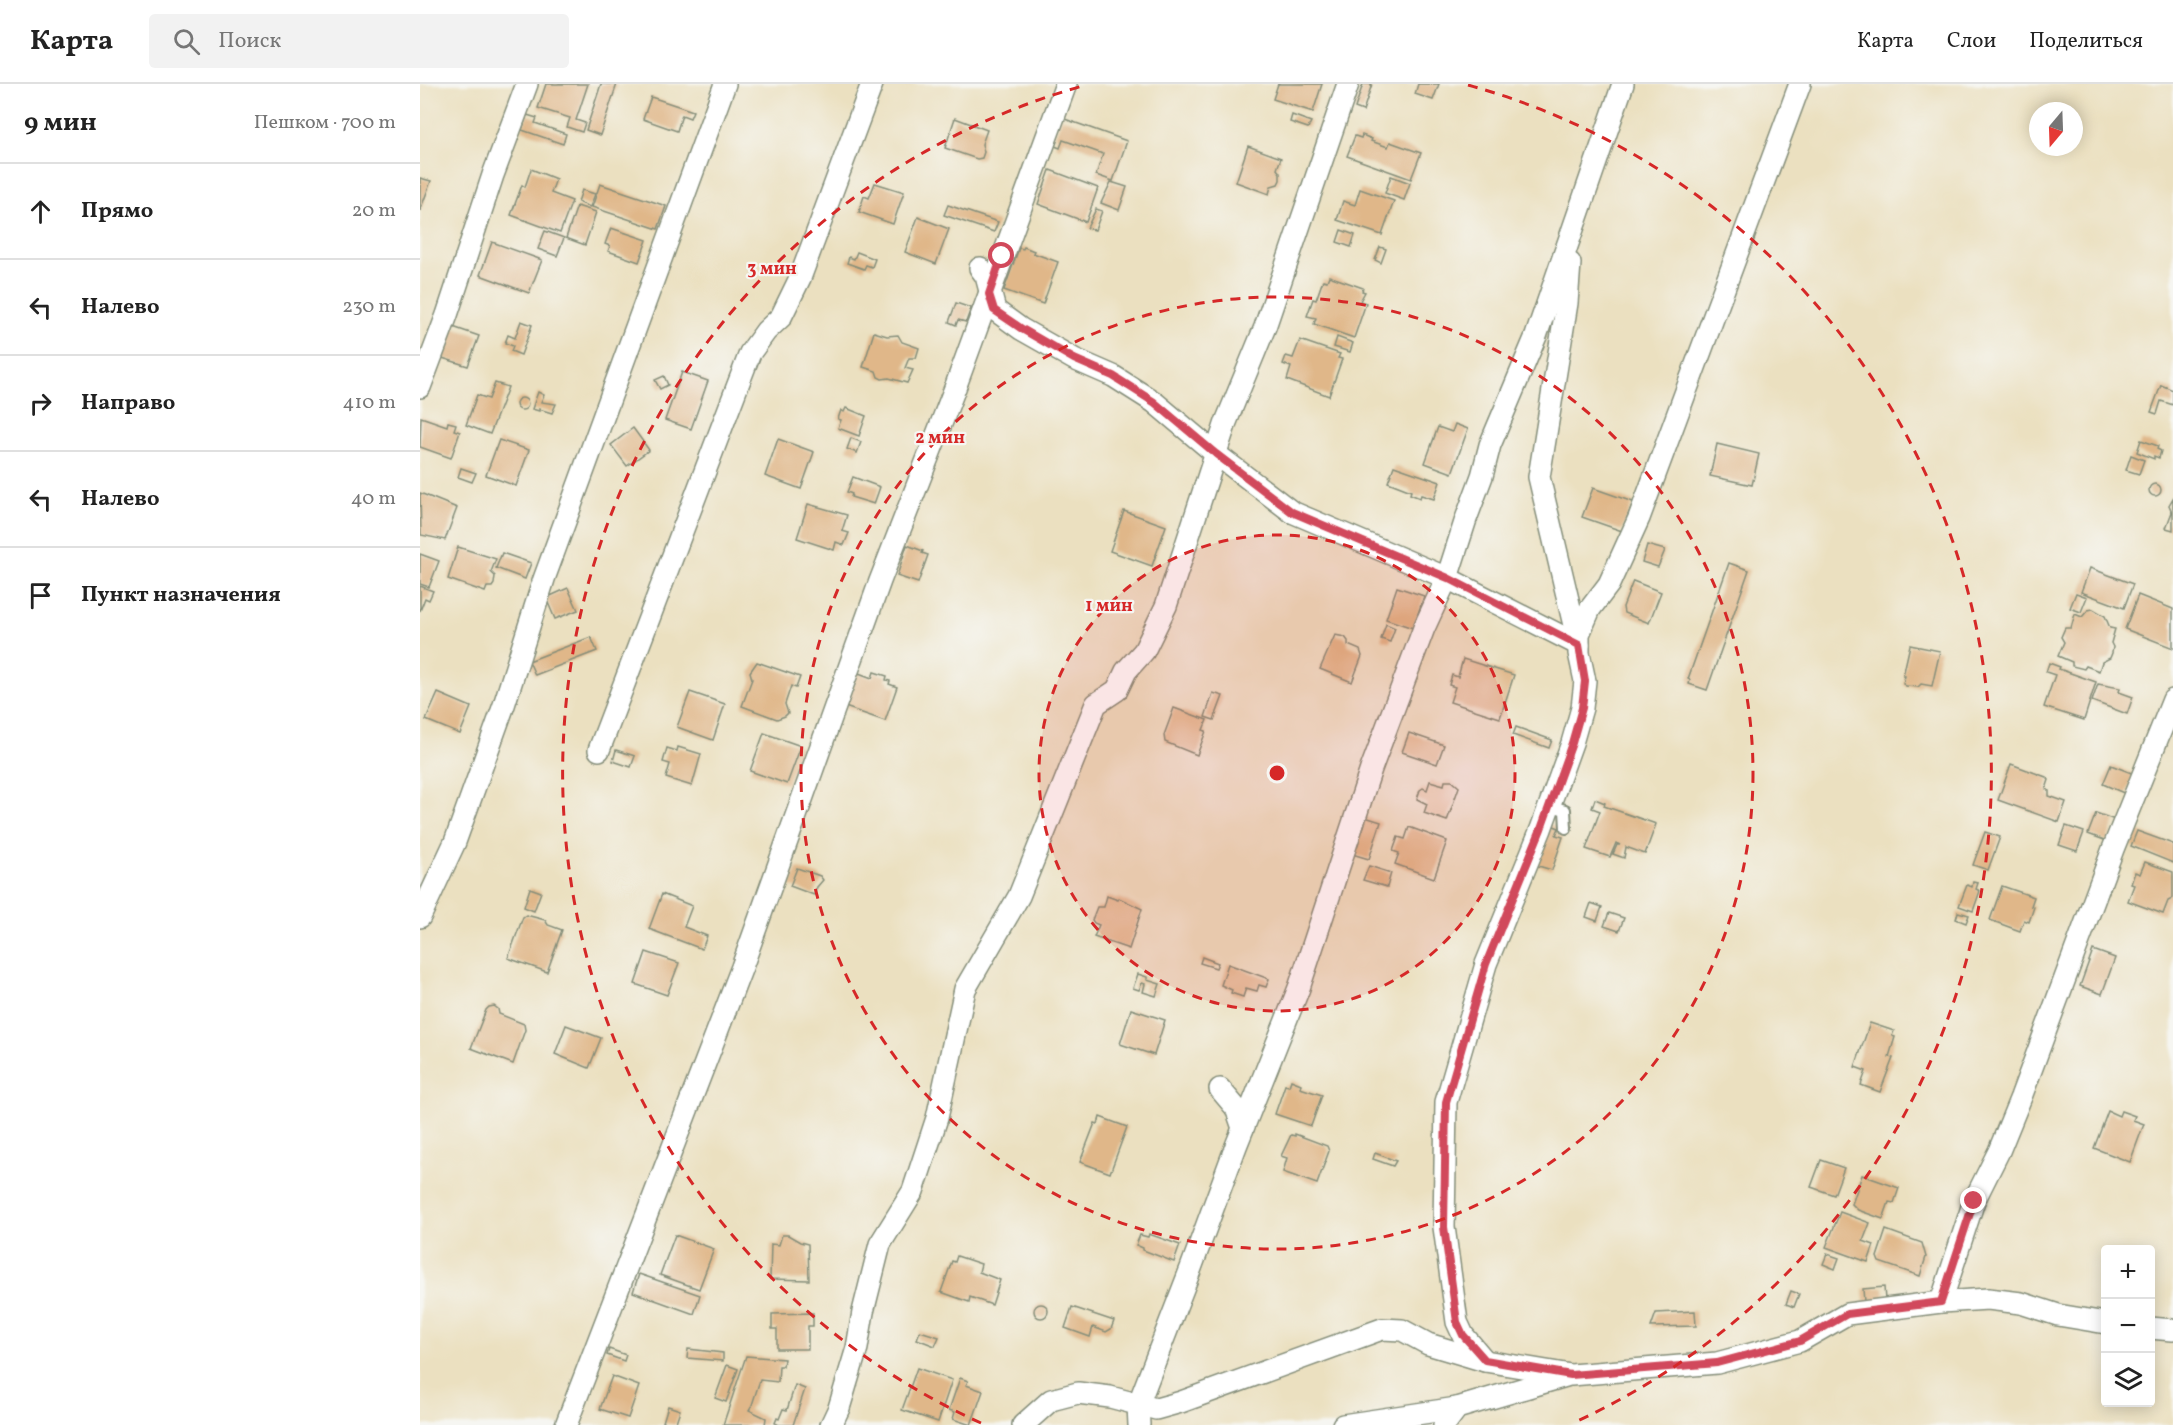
<!DOCTYPE html>
<html lang="ru">
<head>
<meta charset="utf-8">
<style>
	:root { --surface:#fff; --page:#f2f2f2; --text:#222; --muted:#767676; --line:#e0e0e0 }
	body { margin:0; font-family:Vollkorn,serif; background:var(--page); color:var(--text) }
	.controls { position:absolute; right:18px; bottom:18px; display:grid; overflow:hidden; border-radius:6px; box-shadow:0 3px 15px #0003 }
	.controls button { width:54px; height:54px; display:grid; place-items:center; padding:0; border:0; border-bottom:2px solid var(--line); background:var(--surface); color:var(--text); font:30px sans-serif }
	.compass { position:absolute; left:1609px; top:18px; width:54px; height:54px; border-radius:50%; background:var(--surface); box-shadow:0 3px 15px #0003; rotate:199deg }
	.stop { position:absolute; width:18px; height:18px; margin:-14px; border:4px solid #d1495b; border-radius:50%; background:#fff }
	.stop.end { background:#d1495b; border-color:#fff; box-shadow:0 2px 6px #0008 }
	.list { margin:0; padding:0; list-style:none }
	h2 { display:flex; justify-content:space-between; align-items:center; height:78px; margin:0; padding:0 24px; font-size:26px }
	h2 small { font-size:20px; font-weight:400; color:var(--muted) }
	.list li { display:grid; grid-template-columns:39px 1fr auto; gap:18px; align-items:center; box-sizing:border-box; height:96px; padding:0 24px; border-top:2px solid var(--line) }
	.list b { display:block; font-size:22px; white-space:nowrap }
	.list em { font-size:20px; font-style:normal; color:var(--muted) }
	.icon { flex:none; width:33px; height:33px; fill:none; stroke:currentColor; stroke-width:2; stroke-linecap:round; stroke-linejoin:round }
	.map { position:relative; flex:none; width:1753px; height:1341px; overflow:hidden }
	header { display:flex; align-items:center; gap:36px; box-sizing:border-box; height:84px; padding:0 30px; background:var(--surface); border-bottom:2px solid var(--line) }
	header strong { font-size:28px }
	nav { display:flex; gap:33px; margin-inline-start:auto; font-size:21px }
	.search { width:420px; height:54px; background:var(--page); display:flex; align-items:center; gap:15px; box-sizing:border-box; padding:0 21px; border-radius:6px; color:var(--muted); font-size:22px }
	main { display:flex }
	aside { flex:1; background:var(--surface) }
	.map>svg:first-child { display:block }
</style>
</head>
<body>
<header>
<strong>Карта</strong>
<div class="search"><svg class="icon" aria-label="search" viewBox="0 0 24 24"><circle cx="10" cy="10" r="6"/><path d="M15 15l6 6"/></svg>Поиск</div>
<nav><a>Карта</a><a>Слои</a><a>Поделиться</a></nav>
</header>
<main>
<aside>
<h2>9 мин<small>Пешком · 700 m</small></h2>
<ul class="list">
<li><svg class="icon" aria-label="ahead" viewBox="0 0 24 24"><path d="M12 20V5M6 11l6-6 6 6"/></svg><div><b>Прямо</b></div><em>20 m</em></li>
<li><svg class="icon" aria-label="left" viewBox="0 0 24 24"><path d="M17 20v-9H6M10 6l-5 5 5 5"/></svg><div><b>Налево</b></div><em>230 m</em></li>
<li><svg class="icon" aria-label="right" viewBox="0 0 24 24"><path d="M7 20v-9h11M14 6l5 5-5 5"/></svg><div><b>Направо</b></div><em>410 m</em></li>
<li><svg class="icon" aria-label="left" viewBox="0 0 24 24"><path d="M17 20v-9H6M10 6l-5 5 5 5"/></svg><div><b>Налево</b></div><em>40 m</em></li>
<li><svg class="icon" aria-label="arrive" viewBox="0 0 24 24"><path d="M6 21V4h12l-3 4 3 4H6"/></svg><div><b>Пункт назначения</b></div></li>
</ul>
</aside>
<div class="map">
<svg width="1753" height="1341" viewBox="0 0 1753 1341">
	<rect width="100%" height="100%" fill="#f6f6f2"/>
	<filter id="ink" filterUnits="userSpaceOnUse"><feTurbulence type="fractalNoise" baseFrequency=".0167" numOctaves="2"/><feDisplacementMap in="SourceGraphic" scale="12" xChannelSelector="R" yChannelSelector="G"/><feConvolveMatrix kernelMatrix="1 2 1 2 8 2 1 2 1" color-interpolation-filters="sRGB"/></filter>
	<filter id="wash" filterUnits="userSpaceOnUse"><feTurbulence type="fractalNoise" baseFrequency=".008" numOctaves="4" result="noise"/><feDisplacementMap in="SourceGraphic" scale="24" xChannelSelector="R" yChannelSelector="G"/><feGaussianBlur stdDeviation="1.35" result="paint"/><feColorMatrix in="noise" values="0 0 0 0 0 0 0 0 0 0 0 0 0 0 0 0 0 1.4 0 .05"/><feComposite in="paint" operator="in"/></filter>
	<g filter="url(#wash)">
		<rect width="100%" height="100%" fill="#ebe0c0"/>
		<g id="blocks">
			<!-- building -->
			<g fill="#e0b789">
				<polygon points="126,0 168,0 156,36 165,39 162,48 147,43 150,34 118,24"/>
				<polygon points="181,0 197,0 180,51 166,46"/>
				<polygon points="858,0 902,0 893,28 853,15"/>
				<polygon points="943,0 952,0 943,27 935,24"/>
				<polygon points="998,0 1019,0 1013,16 995,10"/>
				<polygon points="231,13 273,27 270,34 262,31 257,47 223,35"/>
				<polygon points="107,31 117,34 115,39 146,50 143,60 102,46"/>
				<polygon points="872,31 891,38 888,44 870,38"/>
				<polygon points="535,34 567,46 562,60 564,68 562,74 557,75 525,64"/>
				<polygon points="642,34 707,57 693,97 676,91 683,70 643,56 640,64 635,62 638,53 635,52"/>
				<polygon points="942,51 952,55 951,57 968,63 970,58 1001,69 991,95 927,72 935,52 941,54"/>
				<polygon points="828,62 861,74 857,85 860,89 860,96 858,100 851,102 849,110 816,98"/>
				<polygon points="111,85 136,95 131,109 152,117 140,149 91,131 102,101 105,103"/>
				<polygon points="630,86 678,104 666,138 618,120"/>
				<polygon points="971,92 990,99 984,116 965,109"/>
				<polygon points="0,94 11,97 0,127"/>
				<polygon points="691,98 707,103 699,126 681,119"/>
				<polygon points="455,99 484,108 473,140 439,128 444,112 449,114"/>
				<polygon points="180,100 246,122 238,145 172,123"/>
				<polygon points="940,105 974,117 962,151 917,136 923,117 935,121"/>
				<polygon points="162,106 175,110 170,123 158,118"/>
				<polygon points="528,121 578,138 574,148 524,131"/>
				<polygon points="157,122 176,128 165,161 146,154"/>
				<polygon points="676,125 682,127 675,146 667,144"/>
				<polygon points="498,133 529,145 516,180 485,168"/>
				<polygon points="191,144 227,156 219,178 188,167 190,162 185,160"/>
				<polygon points="921,146 935,151 931,163 917,158"/>
				<polygon points="125,147 144,154 137,172 118,165"/>
				<polygon points="72,158 122,176 109,209 60,191"/>
				<polygon points="604,163 614,167 613,169 638,178 623,220 584,206 599,164 603,165"/>
				<polygon points="960,163 966,165 961,179 955,176"/>
				<polygon points="437,168 455,175 452,183 446,181 444,185 427,179 429,173 434,175"/>
				<polygon points="909,192 943,204 942,207 945,208 940,217 946,219 934,254 894,240 896,234 887,232 893,215 896,216 903,196 907,197"/>
				<polygon points="536,219 551,224 546,238 538,236 536,241 529,238"/>
				<polygon points="101,237 112,241 101,271 91,267 93,262 85,259 88,251 95,254"/>
				<polygon points="30,242 59,252 48,282 19,273"/>
				<polygon points="454,248 467,252 478,251 482,258 499,264 496,274 489,274 485,284 493,286 487,299 469,294 462,295 458,293 456,287 443,283"/>
				<polygon points="917,253 933,259 930,268 914,263"/>
				<polygon points="880,256 920,270 918,274 922,275 909,312 867,296 871,283 863,280 866,272 873,274"/>
				<polygon points="262,288 288,297 271,345 245,336"/>
				<polygon points="244,292 248,301 240,305 235,296"/>
				<polygon points="75,299 88,303 70,350 46,341 57,311 69,315"/>
				<polygon points="1741,301 1753,306 1753,321 1741,317 1737,330 1731,328"/>
				<polygon points="118,308 124,311 121,318 136,320 132,329 119,325 119,327 112,325"/>
				<circle cx="102" cy="320" r="6"/>
				<polygon points="426,324 446,332 439,352 418,344 421,336 418,335 421,326 424,328"/>
				<polygon points="1,333 27,342 28,338 36,340 34,346 40,348 31,374 0,363"/>
				<polygon points="1035,340 1048,345 1032,389 1005,379 1018,343 1032,348"/>
				<polygon points="213,344 229,366 207,382 191,361"/>
				<polygon points="431,354 441,358 437,369 427,365"/>
				<polygon points="358,355 394,368 381,405 345,392"/>
				<polygon points="79,356 109,366 96,402 66,391"/>
				<polygon points="1721,356 1738,362 1737,365 1741,367 1739,374 1734,372 1734,375 1717,368"/>
				<polygon points="1297,360 1339,370 1332,401 1290,392"/>
				<polygon points="1711,371 1724,376 1719,390 1706,386"/>
				<polygon points="974,382 1020,398 1014,415 1001,411 1000,414 990,410 991,407 968,398"/>
				<polygon points="41,384 56,389 52,398 38,393"/>
				<polygon points="433,393 460,403 454,420 431,413 432,410 427,408"/>
				<circle cx="1735" cy="406" r="6"/>
				<polygon points="1173,404 1213,418 1202,447 1162,433"/>
				<polygon points="0,409 37,424 25,456 1,451"/>
				<polygon points="1753,414 1753,446 1746,444 1752,428 1749,421"/>
				<polygon points="388,420 427,431 422,447 429,449 424,461 416,458 414,466 377,454"/>
				<polygon points="704,427 746,442 732,482 690,467"/>
				<polygon points="487,461 503,467 502,469 508,471 498,499 477,492"/>
				<polygon points="1227,461 1245,466 1238,483 1222,478"/>
				<polygon points="38,463 76,475 71,488 75,492 74,500 72,503 67,503 65,508 28,495"/>
				<polygon points="82,469 111,479 105,495 76,484"/>
				<polygon points="0,470 19,477 9,503 0,500"/>
				<polygon points="1309,479 1329,486 1287,606 1269,600 1270,596 1268,595"/>
				<polygon points="1670,484 1713,500 1704,524 1661,508"/>
				<polygon points="1213,497 1241,508 1229,539 1204,529 1203,523"/>
				<polygon points="0,502 13,507 9,516 5,514 0,527"/>
				<polygon points="977,503 1004,512 993,544 966,535"/>
				<polygon points="148,504 158,526 135,535 126,514"/>
				<polygon points="1656,509 1667,513 1661,528 1650,524"/>
				<polygon points="1718,511 1753,525 1753,564 1705,545"/>
				<polygon points="1673,525 1685,532 1690,544 1695,545 1691,559 1693,563 1692,569 1690,574 1682,578 1679,587 1666,582 1664,585 1652,582 1652,578 1638,572 1644,558 1641,553 1645,544 1651,544 1655,530 1662,533 1668,526"/>
				<polygon points="966,540 975,544 970,558 961,555"/>
				<polygon points="915,551 925,553 928,557 928,561 940,566 942,572 932,598 900,585"/>
				<polygon points="171,553 177,567 115,591 109,577"/>
				<polygon points="1490,561 1520,567 1512,602 1501,600 1498,603 1486,602 1483,600 1485,592 1483,592"/>
				<polygon points="1043,575 1094,591 1080,634 1030,618 1035,603 1029,601 1032,591 1038,593"/>
				<polygon points="337,578 380,593 376,604 371,602 365,620 368,629 365,632 357,635 322,622 332,595 330,588"/>
				<polygon points="1629,579 1640,583 1639,585 1676,598 1664,636 1624,623 1635,591 1626,588"/>
				<polygon points="436,588 452,594 454,588 467,592 466,596 470,597 469,600 477,603 465,637 425,623"/>
				<polygon points="1678,600 1700,604 1699,608 1713,613 1707,630 1672,617"/>
				<polygon points="270,608 305,620 293,656 257,643"/>
				<polygon points="18,609 51,623 40,650 6,636"/>
				<polygon points="793,609 803,612 794,636 785,633"/>
				<polygon points="754,624 787,636 783,646 786,647 777,671 745,658 744,651"/>
				<polygon points="1096,643 1132,656 1129,664 1093,651"/>
				<polygon points="344,649 381,662 367,700 330,687"/>
				<polygon points="989,649 1024,661 1017,680 982,668"/>
				<polygon points="258,663 281,670 272,702 246,694 250,680 243,678 247,664 257,667"/>
				<polygon points="196,666 215,672 211,683 193,677"/>
				<polygon points="1591,680 1626,693 1629,696 1626,705 1629,707 1629,712 1646,718 1639,738 1578,716"/>
				<polygon points="1691,681 1714,690 1706,710 1683,700"/>
				<polygon points="1010,697 1024,701 1025,697 1032,697 1039,703 1027,737 1004,729 1007,720 997,715 1000,706 1003,704 1007,706"/>
				<polygon points="1175,715 1185,719 1184,722 1236,740 1225,770 1206,763 1204,774 1193,770 1197,761 1200,761 1196,759 1190,773 1166,765 1180,727 1172,724"/>
				<polygon points="1676,729 1695,736 1687,757 1668,750"/>
				<polygon points="945,733 961,738 949,775 932,770"/>
				<polygon points="1129,740 1139,744 1136,751 1143,753 1132,786 1115,781"/>
				<polygon points="1646,742 1664,748 1657,767 1639,761"/>
				<polygon points="989,743 1027,757 1014,794 975,780 979,769 973,767 978,753 985,755"/>
				<polygon points="1717,747 1753,760 1753,779 1711,762"/>
				<polygon points="1565,748 1580,753 1568,786 1553,781"/>
				<polygon points="1725,778 1753,788 1753,813 1752,815 1748,817 1743,830 1708,817 1714,801 1711,800 1715,788 1720,790"/>
				<polygon points="949,782 971,789 967,803 943,796"/>
				<polygon points="377,784 400,792 403,796 397,803 394,811 370,802"/>
				<polygon points="1553,798 1558,799 1556,805 1560,807 1553,827 1539,822 1547,801 1552,803"/>
				<polygon points="1582,802 1614,813 1611,822 1614,823 1609,838 1604,836 1600,847 1570,836"/>
				<polygon points="110,804 121,808 114,827 104,823"/>
				<polygon points="242,810 272,822 264,843 287,852 282,865 229,845"/>
				<polygon points="687,812 698,816 699,814 722,825 709,865 674,853 679,841 674,839 672,836 677,823 684,823"/>
				<polygon points="1171,819 1182,823 1177,837 1166,833"/>
				<polygon points="1538,828 1549,831 1546,839 1536,835"/>
				<polygon points="1189,829 1204,834 1199,847 1184,842"/>
				<polygon points="106,831 125,836 128,841 142,846 127,888 88,874 103,833"/>
				<polygon points="1673,866 1695,874 1682,910 1660,902"/>
				<polygon points="226,868 259,879 247,911 215,900"/>
				<polygon points="782,873 798,879 796,884 780,879"/>
				<polygon points="808,880 849,895 846,903 839,901 837,907 826,904 823,913 811,909 812,906 801,901"/>
				<polygon points="718,890 727,893 727,896 740,900 736,912 723,908 725,900 722,899 719,906 713,904"/>
				<polygon points="74,922 78,925 79,930 104,940 105,946 93,980 51,964 66,926 69,923"/>
				<polygon points="711,925 745,936 734,971 700,960"/>
				<polygon points="1450,939 1474,947 1472,952 1475,953 1469,973 1473,974 1460,1008 1441,1001 1446,987 1435,983"/>
				<polygon points="146,941 181,954 169,984 135,970"/>
				<polygon points="871,996 881,1000 880,1004 902,1011 891,1042 855,1030 865,1001 869,1002"/>
				<polygon points="1688,1027 1699,1032 1701,1027 1715,1032 1713,1036 1724,1040 1710,1078 1674,1064"/>
				<polygon points="680,1033 707,1043 690,1089 660,1078 675,1039 678,1040"/>
				<polygon points="875,1050 907,1062 909,1067 897,1100 863,1088 867,1074 861,1072 871,1051 875,1052"/>
				<polygon points="955,1069 976,1077 973,1082 953,1075"/>
				<polygon points="1401,1076 1424,1084 1414,1111 1391,1103"/>
				<polygon points="1442,1091 1479,1104 1474,1119 1469,1118 1463,1135 1438,1126 1432,1120"/>
				<polygon points="1420,1128 1450,1139 1443,1157 1454,1161 1448,1178 1406,1163"/>
				<polygon points="1466,1146 1502,1159 1506,1173 1500,1192 1459,1178 1457,1173"/>
				<polygon points="729,1150 760,1161 754,1178 723,1166 723,1164 716,1161 720,1151 728,1153"/>
				<polygon points="255,1151 294,1165 279,1205 240,1191"/>
				<polygon points="362,1151 368,1151 380,1158 388,1160 389,1196 350,1195 351,1160 359,1161"/>
				<polygon points="1407,1170 1419,1174 1415,1185 1403,1180"/>
				<polygon points="537,1172 561,1180 559,1188 580,1196 572,1221 550,1213 549,1218 521,1208 532,1177 535,1178"/>
				<polygon points="219,1190 280,1211 274,1230 213,1208"/>
				<polygon points="1464,1203 1465,1216 1444,1218 1443,1205"/>
				<polygon points="1371,1207 1379,1210 1374,1223 1366,1220"/>
				<circle cx="621" cy="1227" r="7"/>
				<polygon points="652,1223 694,1237 691,1245 686,1248 673,1243 670,1253 645,1244"/>
				<polygon points="1275,1227 1276,1242 1231,1243 1236,1229"/>
				<polygon points="393,1229 393,1242 388,1242 388,1265 357,1265 357,1245 352,1245 352,1230"/>
				<polygon points="500,1247 519,1253 515,1262 497,1255"/>
				<polygon points="189,1265 206,1271 204,1277 187,1271"/>
				<polygon points="268,1265 303,1269 303,1277 267,1274"/>
				<polygon points="326,1272 364,1275 363,1282 359,1282 358,1298 340,1296 332,1321 329,1326 346,1334 345,1341 303,1341"/>
				<polygon points="307,1281 318,1285 306,1318 295,1314"/>
				<polygon points="497,1284 532,1296 518,1338 482,1326"/>
				<polygon points="192,1292 219,1302 208,1334 180,1325"/>
				<polygon points="540,1294 548,1297 546,1301 563,1307 551,1341 533,1335 535,1328 529,1326"/>
				<polygon points="375,1301 385,1305 373,1341 359,1341 355,1339 357,1334 359,1335 363,1325 367,1326"/>
				<polygon points="248,1322 260,1326 255,1341 243,1338"/>
			</g>
		</g>
	</g>
	<g filter="url(#ink)">
		<use href="#blocks" fill-opacity="0" stroke="#858e7a" stroke-width="1.5"/>
		<g fill="none" stroke-linecap="round" stroke-linejoin="round">
			<defs>
				<polyline id="service" points="1129,721 1145,726 1146,744"/>
				<g id="minor">
					<polyline points="1150,179 1147,219 1119,393 1158,558"/>
					<polyline points="560,184 566,192 575,226 601,245 654,275 693,292 734,318 796,370 872,428 1027,494 1159,561"/>
					<polyline points="0,303 27,231 73,91 107,0"/>
					<polyline points="179,666 330,269 346,247 361,233 380,194 452,0"/>
					<polyline points="0,833 35,758 84,621 124,495 305,0"/>
					<polyline points="800,1005 816,1024 823,1044"/>
					<polyline points="1521,1218 1554,1117 1579,1067 1601,1013 1693,765 1753,616"/>
					<polyline points="1730,1244 1753,1246"/>
					<polyline points="1065,1277 1043,1251 1037,1238 1024,1143 1026,1018 1066,880 1121,745 1152,659 1162,624 1165,597 1159,569 1159,550 1170,525 1189,500 1219,434 1380,0"/>
					<polyline points="146,1341 322,883 460,497 535,304 646,0"/>
					<polyline points="411,1341 419,1324 437,1264 443,1228 460,1160 493,1107 517,1034 545,905 599,812 676,620 697,606 706,587 724,567 746,522 806,338 845,243 928,0"/>
					<polyline points="603,1341 631,1316 658,1309 690,1313 736,1325 761,1318 962,1245 982,1246 1008,1260 1065,1277 1151,1291 1297,1279 1380,1257 1427,1230 1521,1218 1568,1215 1601,1219 1638,1231 1686,1239"/>
					<polyline points="719,1341 718,1321 771,1184 816,1062 879,904 951,685 1004,544 1027,494 1046,435 1062,392 1070,361 1116,252 1203,0"/>
					<polyline points="923,1341 1037,1324"/>
					<polyline points="1024,1341 1037,1324 1146,1292"/>
				</g>
			</defs>
			<!-- service casing -->
			<use href="#service" stroke="#858e7a" stroke-width="14"/>
			<!-- minor casing -->
			<use href="#minor" stroke="#858e7a" stroke-width="24"/>
			<!-- service -->
			<use href="#service" stroke="#fff" stroke-width="10"/>
			<!-- minor -->
			<use href="#minor" stroke="#fff" stroke-width="21"/>
		</g>
	</g>
	<g fill="none" stroke-linecap="round" stroke-linejoin="round" filter="url(#ink)">
		<!-- route -->
		<polyline stroke="#d1495b" stroke-width="8" points="582,172 569,210 574,226 602,245 654,275 693,292 734,318 796,370 872,428 1028,494 1159,561 1165,597 1162,624 1152,659 1121,745 1066,880 1026,1018 1024,1143 1037,1238 1043,1251 1065,1276 1151,1291 1297,1279 1380,1257 1427,1230 1521,1218 1554,1117"/>
	</g>
	<!-- distance rings -->
	<circle cx="857" cy="689" r="238" fill="#d62828" fill-opacity=".12"/>
	<g fill="none" stroke="#d62828" stroke-width="3" stroke-dasharray="10 8">
		<circle cx="857" cy="689" r="238"/>
		<circle cx="857" cy="689" r="476"/>
		<path d="M561 1339A714 714 0 0 1 666 1M1048 1A714 714 0 0 1 1153 1339"/>
	</g>
	<circle cx="857" cy="689" r="9" fill="#d62828" stroke="#f6f6f2" stroke-width="3"/>
	<g font-size="18" text-anchor="middle" font-weight="bold" fill="#d62828" stroke="#f6f6f2" stroke-width="4.5" stroke-linejoin="round" paint-order="stroke">
		<text x="352" y="190">3 мин</text>
		<text x="520" y="359">2 мин</text>
		<text x="689" y="527">1 мин</text>
	</g>
</svg>
<div class="controls">
<button>+</button>
<button>−</button>
<button><svg class="icon" aria-label="layers" viewBox="0 0 24 24"><path d="M12 4l9 5-9 5-9-5zM3 14l9 5 9-5"/></svg></button>
</div>
<svg class="compass" viewBox="-18 -18 36 36"><path d="M0-13l5 13h-10z" fill="#e53935"/><path d="M0 13l5-13h-10z" fill="#767676"/></svg>
<div class="stop" style="left:582px;top:172px"></div>
<div class="stop end" style="left:1554px;top:1117px"></div>
</div>
</main>
</body>
</html>
